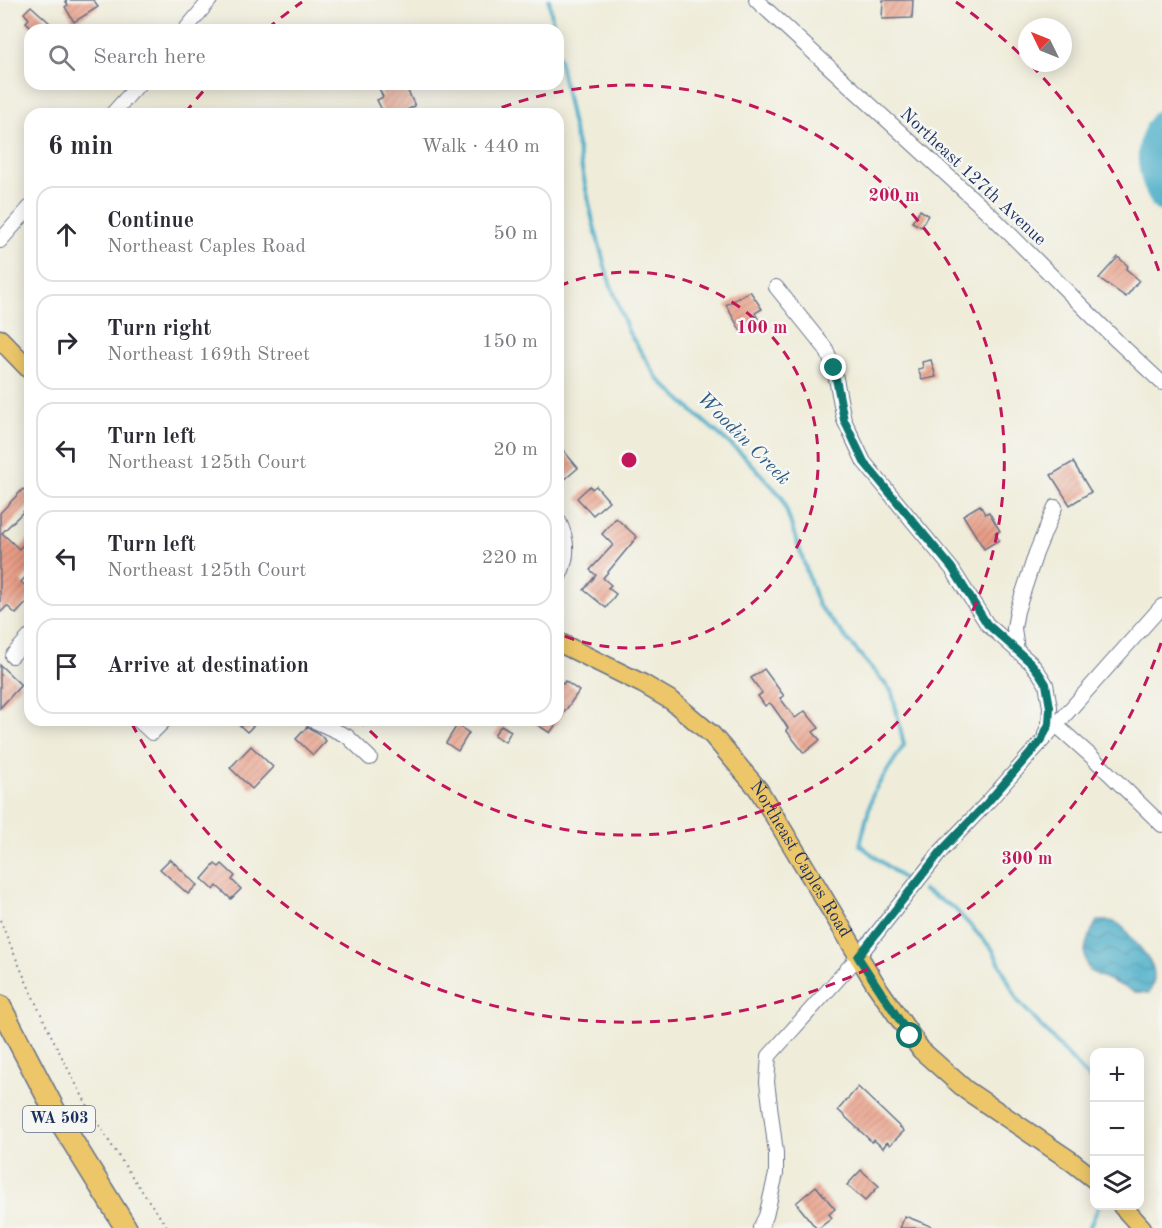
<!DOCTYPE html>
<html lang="en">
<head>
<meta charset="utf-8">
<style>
	:root { --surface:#fff; --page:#f7f7f7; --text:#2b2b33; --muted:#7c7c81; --line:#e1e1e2 }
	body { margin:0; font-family:"Old Standard TT",serif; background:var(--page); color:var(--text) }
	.controls { position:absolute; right:18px; bottom:18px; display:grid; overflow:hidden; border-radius:12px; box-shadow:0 3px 15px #0003 }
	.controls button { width:54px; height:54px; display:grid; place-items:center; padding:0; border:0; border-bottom:2px solid var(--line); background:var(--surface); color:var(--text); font:30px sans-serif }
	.compass { position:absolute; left:1018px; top:18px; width:54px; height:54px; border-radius:50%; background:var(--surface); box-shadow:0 3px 15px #0003; rotate:313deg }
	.stop { position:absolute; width:18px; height:18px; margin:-14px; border:4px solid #0f766e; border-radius:50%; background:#fff }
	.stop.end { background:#0f766e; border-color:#fff; box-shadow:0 2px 6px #0008 }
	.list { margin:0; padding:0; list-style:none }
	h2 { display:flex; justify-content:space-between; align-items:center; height:78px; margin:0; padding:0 24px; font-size:26px }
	h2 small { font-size:20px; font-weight:400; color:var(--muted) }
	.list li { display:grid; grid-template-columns:39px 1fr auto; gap:18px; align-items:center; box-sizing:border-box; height:96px; margin:0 12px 12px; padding:0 12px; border:2px solid var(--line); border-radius:18px }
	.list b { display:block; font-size:22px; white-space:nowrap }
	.list p { margin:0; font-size:20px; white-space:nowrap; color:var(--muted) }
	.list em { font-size:20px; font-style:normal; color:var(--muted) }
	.icon { flex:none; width:33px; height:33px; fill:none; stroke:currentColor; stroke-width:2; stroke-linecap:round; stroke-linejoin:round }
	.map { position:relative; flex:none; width:1162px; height:1228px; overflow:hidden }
	.search { position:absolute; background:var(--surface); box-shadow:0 3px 15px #0003; left:24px; top:24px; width:540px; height:66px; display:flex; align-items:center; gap:15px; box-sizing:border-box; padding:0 21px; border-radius:18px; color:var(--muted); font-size:22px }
	.panel { position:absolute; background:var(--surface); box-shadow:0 3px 15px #0003; left:24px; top:108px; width:540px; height:618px; border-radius:18px }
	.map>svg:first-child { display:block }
</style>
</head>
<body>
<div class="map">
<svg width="1162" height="1228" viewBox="0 0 1162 1228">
	<defs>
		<pattern id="water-waves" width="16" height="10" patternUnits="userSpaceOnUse" patternTransform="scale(1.5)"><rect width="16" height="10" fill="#48adc8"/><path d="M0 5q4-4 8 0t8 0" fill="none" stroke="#3b8da6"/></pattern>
		<pattern id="building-hatch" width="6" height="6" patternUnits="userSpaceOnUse" patternTransform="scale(1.5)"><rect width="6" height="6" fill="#ea9e86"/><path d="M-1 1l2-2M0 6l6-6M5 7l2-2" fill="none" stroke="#bd8171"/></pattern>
	</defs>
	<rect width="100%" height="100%" fill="#f6f6f2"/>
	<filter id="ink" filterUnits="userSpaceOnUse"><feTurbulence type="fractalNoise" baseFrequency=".0167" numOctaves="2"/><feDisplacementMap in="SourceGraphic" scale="12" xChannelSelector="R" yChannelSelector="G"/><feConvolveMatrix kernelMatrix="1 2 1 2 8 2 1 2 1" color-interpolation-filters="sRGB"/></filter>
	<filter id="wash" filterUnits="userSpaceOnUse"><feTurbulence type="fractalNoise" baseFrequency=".008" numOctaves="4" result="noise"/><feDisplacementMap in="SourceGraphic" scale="24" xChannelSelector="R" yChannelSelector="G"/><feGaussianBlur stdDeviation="1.35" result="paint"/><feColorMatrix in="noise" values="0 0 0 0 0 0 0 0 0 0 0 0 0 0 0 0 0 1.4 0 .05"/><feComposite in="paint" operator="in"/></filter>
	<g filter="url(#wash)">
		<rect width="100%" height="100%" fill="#efecd9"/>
		<!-- water -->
		<path fill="url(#water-waves)" stroke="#326e93" stroke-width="1.5" d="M1097,921C1105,921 1114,920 1120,925C1125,929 1129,935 1133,940C1148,957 1162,970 1149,993L1135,992L1089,971C1080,952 1087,939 1097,921Z"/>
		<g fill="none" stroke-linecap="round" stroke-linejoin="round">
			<!-- stream -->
			<g stroke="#48adc8" stroke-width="4">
				<polyline points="549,0 554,30"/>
				<polyline points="558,54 593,222 608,277 628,331 658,379 700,418 743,455 782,497 818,605 892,692 904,745 873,793 860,845 905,880"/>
				<polyline points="923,890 954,908 993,950 1018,1001 1094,1084"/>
				<polyline points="1089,1228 1099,1206"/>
			</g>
			<!-- river -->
			<path stroke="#48adc8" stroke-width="22" d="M1162,120C1142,145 1147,174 1162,201"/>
		</g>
		<g id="blocks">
			<!-- building -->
			<g fill="url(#building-hatch)">
				<polygon points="65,0 94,0 98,7 74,22 65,7 68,5"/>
				<polygon points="883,0 913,0 912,18 882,19"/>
				<polygon points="31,6 51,24 45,30 34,30 26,22 29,19 24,13"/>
				<polygon points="377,84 402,84 404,89 406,87 415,106 405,111 406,114 384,114 377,100 383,97"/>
				<polygon points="920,210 928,215 921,227 912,222"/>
				<polygon points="1118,257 1128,266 1126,269 1139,280 1126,297 1099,278"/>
				<polygon points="750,291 762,309 755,313 761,324 743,335 726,305"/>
				<polygon points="931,360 936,377 922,380 918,369 923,368 922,362"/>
				<polygon points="558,444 578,468 564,480 558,474"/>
				<polygon points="1073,462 1091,492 1070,505 1051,475"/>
				<polygon points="590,486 592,489 596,486 609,501 593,515 577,498"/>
				<polygon points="23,489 30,496 30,505 2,533 19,549 30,538 30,572 21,582 30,590 30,599 16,614 7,606 0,613 0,513"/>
				<polygon points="980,505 985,514 989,512 1000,531 995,533 999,540 984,549 963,515"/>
				<polygon points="616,518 637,537 603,578 611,585 608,588 616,594 606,608 584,590 596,575 590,570 613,545 602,534"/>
				<polygon points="0,665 21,685 0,708"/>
				<polygon points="764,669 784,696 780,698 795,718 805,711 819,728 813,732 820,740 804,753 786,730 788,728 772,705 769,703 765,706 758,696 762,693 751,678"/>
				<polygon points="558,681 563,684 565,681 579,691 550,733 530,720 558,720"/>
				<polygon points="234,720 259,720 247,732"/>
				<polygon points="457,725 469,733 458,751 446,743"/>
				<polygon points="501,725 511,731 505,742 494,735"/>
				<polygon points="307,727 317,732 326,741 313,755 296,739"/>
				<polygon points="251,746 273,767 252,789 230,768"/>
				<polygon points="170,859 197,885 188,894 160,869"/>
				<polygon points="215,864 219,867 222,864 235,876 232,880 241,889 231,899 217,886 214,890 202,879"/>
				<polygon points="858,1087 904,1131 890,1145 887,1142 883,1148 874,1140 872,1142 838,1110"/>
				<polygon points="861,1170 879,1186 865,1201 847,1185"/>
				<polygon points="816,1186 835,1209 829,1214 832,1218 819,1228 816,1228 796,1203"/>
				<polygon points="905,1216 933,1227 933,1228 900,1228"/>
			</g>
		</g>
	</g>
	<g filter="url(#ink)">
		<use href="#blocks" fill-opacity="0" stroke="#657189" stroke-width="1.5"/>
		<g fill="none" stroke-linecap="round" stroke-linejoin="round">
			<defs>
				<g id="minor">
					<polyline points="756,0 994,218 1117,341 1162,383"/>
					<polyline points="185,30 210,0"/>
					<polyline points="112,114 139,84"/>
					<polyline points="0,241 30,207"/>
					<polyline points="776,287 826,349 834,368 844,420 864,462 952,569 987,624 1031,663 1039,673 1046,684 1050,707 1049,724 1045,734"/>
					<path d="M558,519C569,541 569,558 558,579"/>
					<polyline points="1017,651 1014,628 1017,611 1036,553 1055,507"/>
					<polyline points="12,656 30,636"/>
					<polyline points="138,720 152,733 165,720"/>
					<polyline points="312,720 347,736 370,758"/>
					<polyline points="1056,725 1092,757 1162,825"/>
					<polyline points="760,1228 766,1216 776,1174 776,1153 767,1082 769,1056 858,957 942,850 987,803 1162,606"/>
				</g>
				<g id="major">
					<polyline points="0,339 30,370"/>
					<path id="s1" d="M558,642L643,684L672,701L712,735L758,789L876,985L921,1050L966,1090L1071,1161L1094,1179"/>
					<polyline points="1122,1206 1142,1228"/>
				</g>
				<polyline id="highway" points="0,1006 60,1121 126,1228"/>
			</defs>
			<!-- minor casing -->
			<use href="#minor" stroke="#657189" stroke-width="16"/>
			<!-- major casing -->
			<use href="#major" stroke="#657189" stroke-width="21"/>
			<!-- highway casing -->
			<use href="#highway" stroke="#657189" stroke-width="24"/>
			<!-- path -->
			<path stroke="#657189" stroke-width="2" stroke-dasharray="1.5 4.5" stroke-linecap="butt" d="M0,920C23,976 48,1032 77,1086C103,1135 135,1182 168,1228"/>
			<!-- minor -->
			<use href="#minor" stroke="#fff" stroke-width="14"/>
			<!-- major -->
			<use href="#major" stroke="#ecc669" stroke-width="18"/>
			<!-- highway -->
			<use href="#highway" stroke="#ecc669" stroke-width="21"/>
		</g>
	</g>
	<g fill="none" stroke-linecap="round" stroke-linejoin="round" filter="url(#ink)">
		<!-- route -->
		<polyline stroke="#0f766e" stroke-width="8" points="834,368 844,420 864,462 952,568 987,624 1031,663 1039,673 1046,684 1050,707 1049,724 1041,741 987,803 942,850 858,957 910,1036"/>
	</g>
	<!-- distance rings -->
	<g fill="none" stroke="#c2185b" stroke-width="3" stroke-dasharray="10 8">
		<path d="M559 286A188 188 0 1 1 559 634"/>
		<path d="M485 114A375 375 0 1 1 359 720"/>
		<path d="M1161 643A563 563 0 0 1 132 724M185 113A563 563 0 0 1 207 87M267 29A563 563 0 0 1 302 2M956 2A563 563 0 0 1 1024 58M1031 65A563 563 0 0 1 1161 277"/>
	</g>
	<g text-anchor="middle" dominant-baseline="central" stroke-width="5" stroke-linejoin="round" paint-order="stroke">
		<!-- shield labels -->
		<rect fill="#f6f6f2" stroke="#5d6b8a" stroke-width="1.5" x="23" y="1106" width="72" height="26" rx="4.5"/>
		<g font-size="16" font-weight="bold" fill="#1b2f5e">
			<text x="59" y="1119">WA 503</text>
		</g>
		<!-- street labels -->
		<g font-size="18" fill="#1b2f5e" stroke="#f6f6f2">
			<text transform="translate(973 177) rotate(43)">Northeast 127th Avenue</text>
			<text stroke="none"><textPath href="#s1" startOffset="334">Northeast Caples Road</textPath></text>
		</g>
		<!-- water labels -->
		<g font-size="20" font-style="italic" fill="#2b5b83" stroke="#f6f6f2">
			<text transform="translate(743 439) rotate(45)">Woodin Creek</text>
		</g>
	</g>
	<circle cx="629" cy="460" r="9" fill="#c2185b" stroke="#f6f6f2" stroke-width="3"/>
	<g font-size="18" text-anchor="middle" font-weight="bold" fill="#c2185b" stroke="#f6f6f2" stroke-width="5" stroke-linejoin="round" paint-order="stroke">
		<text x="894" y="201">200 m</text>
		<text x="762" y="333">100 m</text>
		<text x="1027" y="864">300 m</text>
	</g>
</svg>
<div class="controls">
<button>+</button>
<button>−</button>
<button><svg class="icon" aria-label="layers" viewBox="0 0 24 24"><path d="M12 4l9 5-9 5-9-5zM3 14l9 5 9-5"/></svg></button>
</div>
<svg class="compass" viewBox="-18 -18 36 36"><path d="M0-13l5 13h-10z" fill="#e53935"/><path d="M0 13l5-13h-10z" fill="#7c7c81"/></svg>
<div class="stop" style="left:910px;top:1036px"></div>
<div class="stop end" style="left:834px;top:368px"></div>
<div class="search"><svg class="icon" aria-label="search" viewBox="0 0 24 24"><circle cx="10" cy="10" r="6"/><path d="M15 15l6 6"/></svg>Search here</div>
<section class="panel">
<h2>6 min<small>Walk · 440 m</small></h2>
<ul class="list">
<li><svg class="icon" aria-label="ahead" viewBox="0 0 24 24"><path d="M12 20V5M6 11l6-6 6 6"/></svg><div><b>Continue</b><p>Northeast Caples Road</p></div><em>50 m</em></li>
<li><svg class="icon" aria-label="right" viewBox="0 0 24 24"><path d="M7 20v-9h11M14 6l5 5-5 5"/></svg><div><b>Turn right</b><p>Northeast 169th Street</p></div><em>150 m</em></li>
<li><svg class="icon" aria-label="left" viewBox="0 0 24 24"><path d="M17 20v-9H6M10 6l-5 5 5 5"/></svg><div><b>Turn left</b><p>Northeast 125th Court</p></div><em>20 m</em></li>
<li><svg class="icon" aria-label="left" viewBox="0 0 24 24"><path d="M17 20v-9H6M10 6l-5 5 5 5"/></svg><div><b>Turn left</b><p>Northeast 125th Court</p></div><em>220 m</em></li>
<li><svg class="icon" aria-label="arrive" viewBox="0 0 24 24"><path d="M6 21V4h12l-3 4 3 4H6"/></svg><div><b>Arrive at destination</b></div></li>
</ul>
</section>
</div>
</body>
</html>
